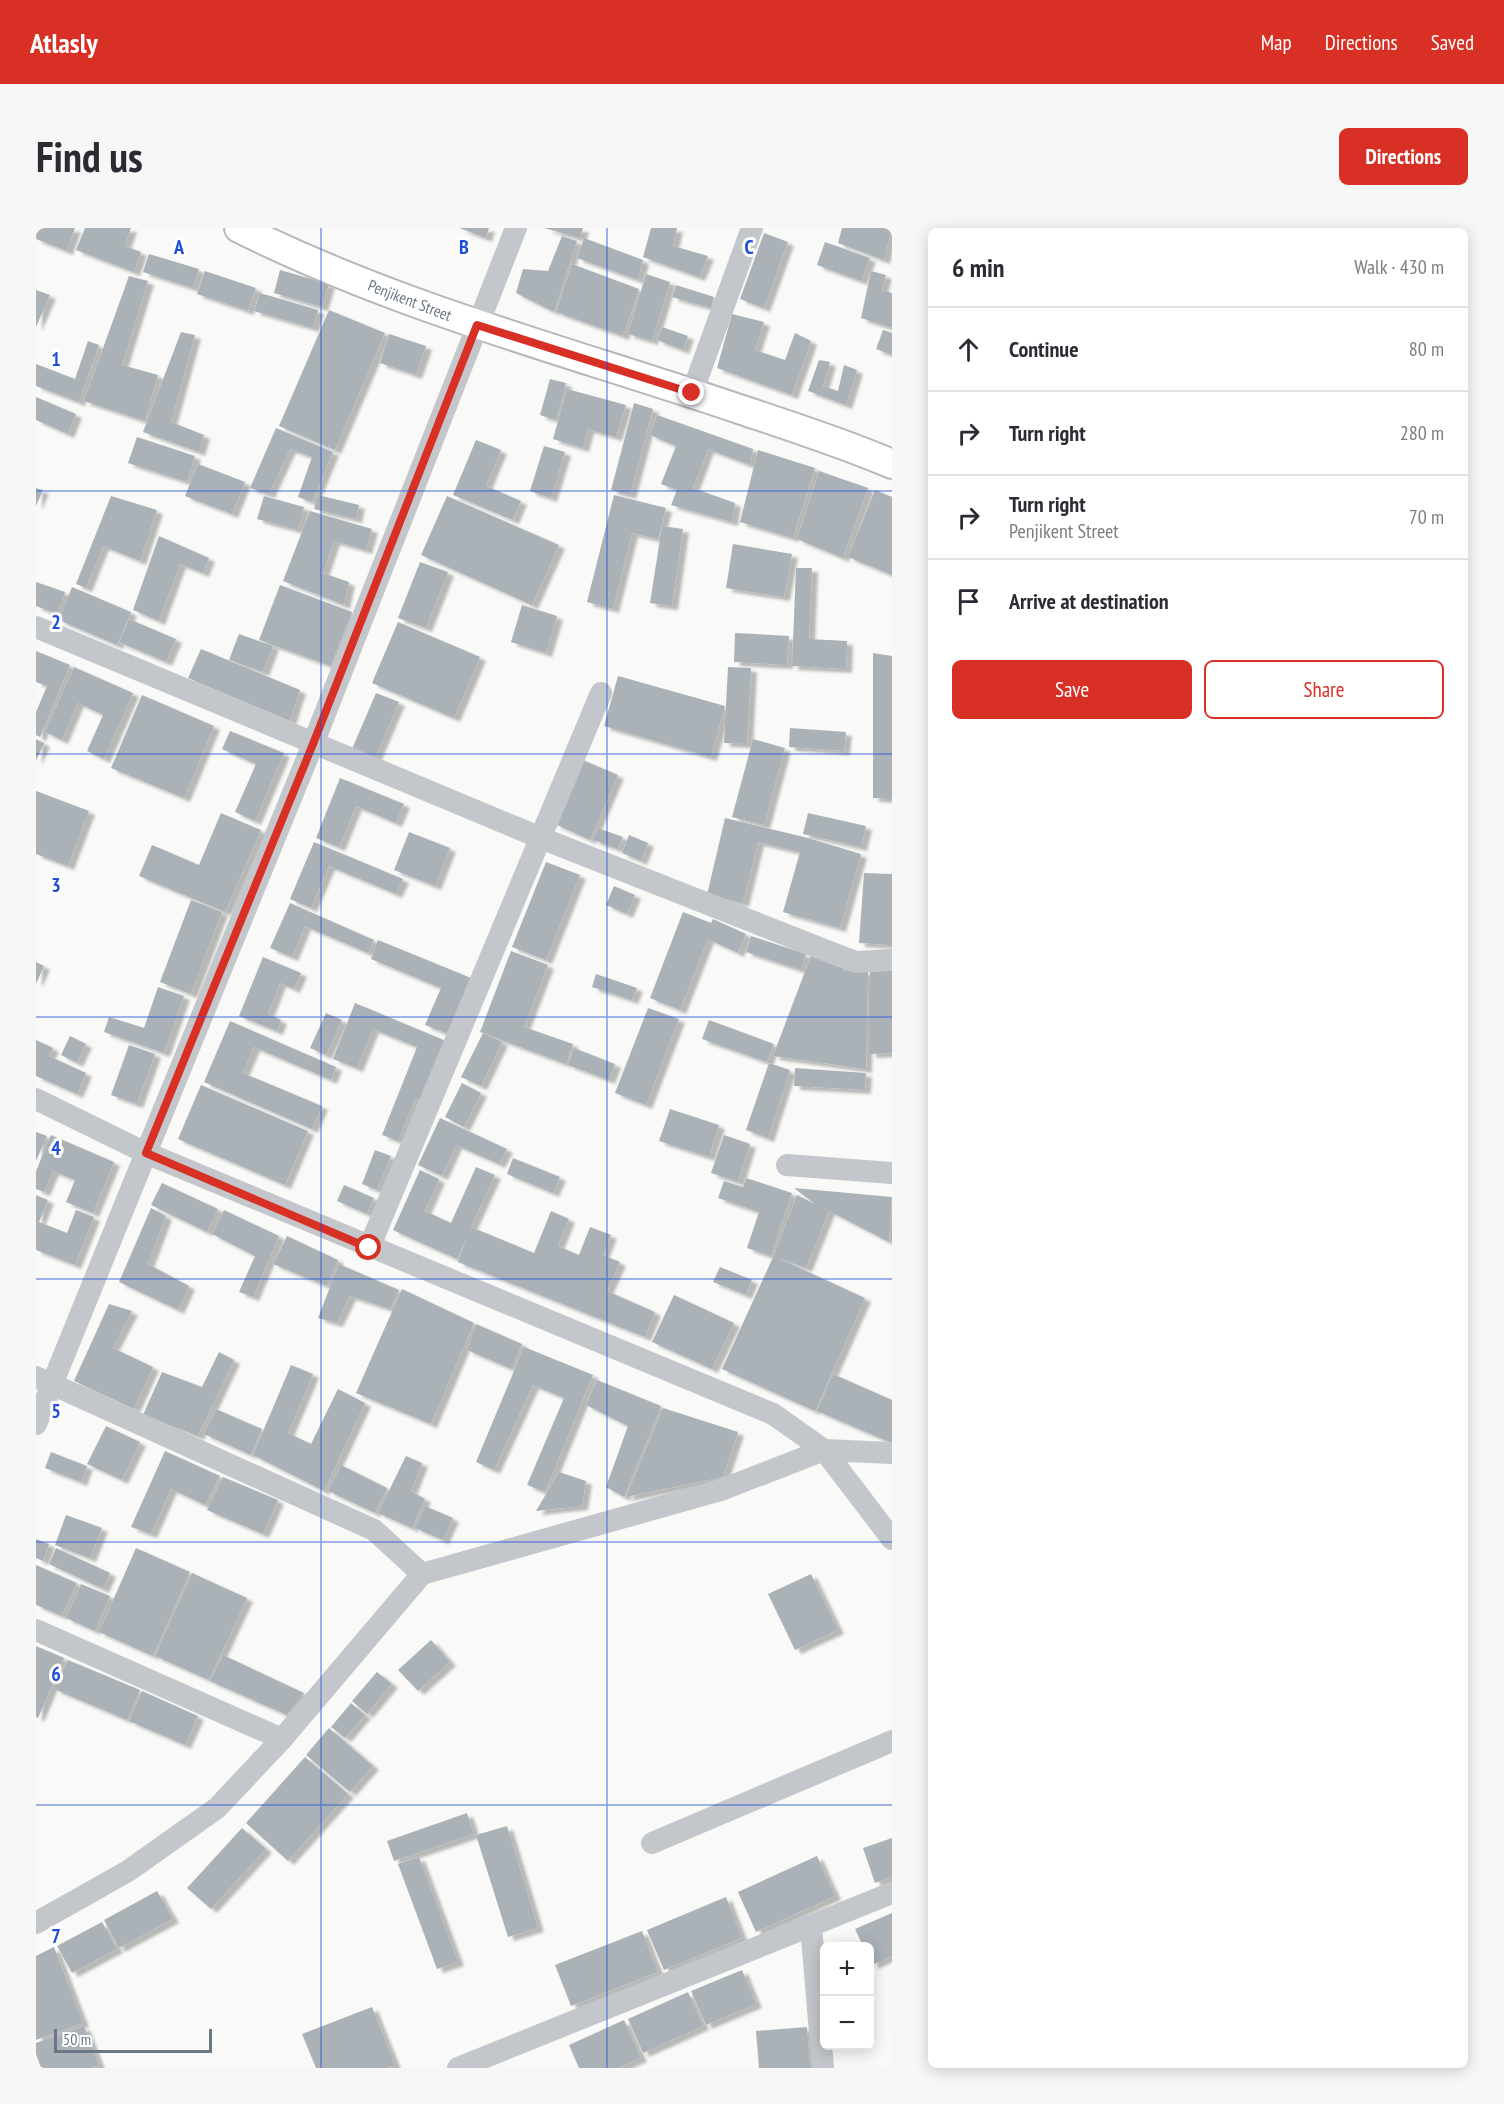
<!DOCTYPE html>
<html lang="en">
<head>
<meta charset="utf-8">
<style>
	:root { --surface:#fff; --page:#f7f7f7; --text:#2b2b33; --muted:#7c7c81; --line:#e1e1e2; --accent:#d93025 }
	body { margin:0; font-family:"PT Sans Narrow",sans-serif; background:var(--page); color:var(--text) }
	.controls { position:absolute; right:18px; bottom:18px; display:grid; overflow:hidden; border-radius:9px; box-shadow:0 3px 15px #0003 }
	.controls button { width:54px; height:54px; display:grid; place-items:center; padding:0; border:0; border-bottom:2px solid var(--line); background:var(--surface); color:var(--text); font:30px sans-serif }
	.scale { position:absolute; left:18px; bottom:15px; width:158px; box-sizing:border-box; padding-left:6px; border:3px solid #6a7786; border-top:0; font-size:16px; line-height:21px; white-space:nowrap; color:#6a7786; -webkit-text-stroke:4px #fff; paint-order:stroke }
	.stop { position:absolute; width:18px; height:18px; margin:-14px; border:4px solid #d93025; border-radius:50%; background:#fff }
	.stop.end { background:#d93025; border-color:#fff; box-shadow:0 2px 6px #0008 }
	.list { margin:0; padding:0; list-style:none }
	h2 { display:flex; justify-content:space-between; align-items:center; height:78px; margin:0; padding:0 24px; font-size:26px }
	h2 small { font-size:20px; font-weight:400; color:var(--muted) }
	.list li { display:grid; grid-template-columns:39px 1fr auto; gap:18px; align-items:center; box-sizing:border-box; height:84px; padding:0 24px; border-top:2px solid var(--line) }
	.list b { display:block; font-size:22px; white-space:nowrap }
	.list p { margin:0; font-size:20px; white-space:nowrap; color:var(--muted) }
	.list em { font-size:20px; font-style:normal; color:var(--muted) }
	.actions { display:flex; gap:12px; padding:18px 24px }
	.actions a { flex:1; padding:14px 0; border:2px solid var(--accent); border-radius:9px; text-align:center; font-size:21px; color:var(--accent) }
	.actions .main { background:var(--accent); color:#fff }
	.icon { flex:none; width:33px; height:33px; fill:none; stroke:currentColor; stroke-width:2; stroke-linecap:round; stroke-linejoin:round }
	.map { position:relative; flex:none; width:856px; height:1840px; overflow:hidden; border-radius:9px }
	header { display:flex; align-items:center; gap:36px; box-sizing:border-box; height:84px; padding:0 30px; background:var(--accent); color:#fff }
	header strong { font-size:28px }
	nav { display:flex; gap:33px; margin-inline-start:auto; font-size:21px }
	.intro { display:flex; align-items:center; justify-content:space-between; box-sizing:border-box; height:144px; padding:0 36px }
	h1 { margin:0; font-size:42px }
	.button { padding:15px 27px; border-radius:9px; background:var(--accent); color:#fff; font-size:21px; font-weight:700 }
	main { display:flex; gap:36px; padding:0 36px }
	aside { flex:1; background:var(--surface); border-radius:9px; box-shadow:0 3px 15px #0003 }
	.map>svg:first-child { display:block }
</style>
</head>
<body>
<header>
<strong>Atlasly</strong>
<nav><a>Map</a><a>Directions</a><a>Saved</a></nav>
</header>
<div class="intro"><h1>Find us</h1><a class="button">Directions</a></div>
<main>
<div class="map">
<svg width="856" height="1840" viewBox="0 0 856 1840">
	<defs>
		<filter id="shadow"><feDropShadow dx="6" dy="4" stdDeviation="1.5" flood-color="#0004"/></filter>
	</defs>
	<rect width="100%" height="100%" fill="#f9f9f7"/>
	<!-- building -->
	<g fill="#aab1b7" filter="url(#shadow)">
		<polygon points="0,0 39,0 31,23 0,11"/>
		<polygon points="49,0 95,0 89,18 105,24 98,44 40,22"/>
		<polygon points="423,0 453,0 450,10"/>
		<polygon points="508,0 547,0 544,10"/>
		<polygon points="615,0 641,0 637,18 672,28 663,49 607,29"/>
		<polygon points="806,0 856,0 848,32 802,15"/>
		<polygon points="728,5 752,14 728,80 704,71"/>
		<polygon points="526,8 541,13 518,84 480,65 487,41 512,43"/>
		<polygon points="548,10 607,32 602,52 541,30"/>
		<polygon points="789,14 834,30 825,53 781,37"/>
		<polygon points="113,26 163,41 157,60 107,44"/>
		<polygon points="536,36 603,61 587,108 520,84"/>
		<polygon points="244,42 293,56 286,79 238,65"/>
		<polygon points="169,43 220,60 212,83 161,66"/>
		<polygon points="835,43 850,47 846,62 856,65 856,100 825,90"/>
		<polygon points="610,46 634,54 616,113 592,106"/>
		<polygon points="93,48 112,53 86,137 122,147 109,193 48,173"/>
		<polygon points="640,57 678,69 675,80 636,69"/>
		<polygon points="0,62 14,67 0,99"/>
		<polygon points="224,65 282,82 277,100 218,83"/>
		<polygon points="293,82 349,105 299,222 243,198"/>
		<polygon points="696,86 728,94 719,122 749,132 759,105 775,113 756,167 681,140"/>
		<polygon points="626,99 652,108 647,122 621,112"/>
		<polygon points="847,102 856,105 856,127 840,121"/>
		<polygon points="145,104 159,107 135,194 168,207 163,224 107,204"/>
		<polygon points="353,106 390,118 380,147 344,135"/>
		<polygon points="52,113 63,117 43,174 0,158 0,136 39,151"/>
		<polygon points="783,132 794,134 787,158 802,163 808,137 821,142 810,177 772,163"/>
		<polygon points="514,151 530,155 520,192 504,187"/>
		<polygon points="531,161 590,177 580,209 552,201 547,220 517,211"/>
		<polygon points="0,169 40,186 32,206 0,192"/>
		<polygon points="598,175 617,181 594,267 575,262"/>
		<polygon points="621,187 717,221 714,237 672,221 657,260 699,275 696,294 635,277 641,262 625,256 640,218 614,207"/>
		<polygon points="240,200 297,224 276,274 262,269 276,229 254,221 233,266 214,260"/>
		<polygon points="101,209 159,228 151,254 92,235"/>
		<polygon points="440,212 465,222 450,258 485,273 477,292 417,267"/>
		<polygon points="508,218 529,224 515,270 494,263"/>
		<polygon points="722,222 779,240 757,310 704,294"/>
		<polygon points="162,236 209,254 196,286 149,268"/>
		<polygon points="783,243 832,260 807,330 761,311"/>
		<polygon points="0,260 7,262 0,278"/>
		<polygon points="839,262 856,269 856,347 812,329"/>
		<polygon points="282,267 323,277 320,291 278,281"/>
		<polygon points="578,267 630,280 622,311 596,305 577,381 551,374"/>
		<polygon points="75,268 121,282 104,333 67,318 50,360 40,356"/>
		<polygon points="228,268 268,279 262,302 221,291"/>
		<polygon points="411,268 523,317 496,377 385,327"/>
		<polygon points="274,283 336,301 330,322 298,313 287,345 313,354 308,377 247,353"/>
		<polygon points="626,298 647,301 636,378 614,375"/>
		<polygon points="123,308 173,330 167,345 144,336 123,393 97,382"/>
		<polygon points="697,316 756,326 748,369 690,360"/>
		<polygon points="384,334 412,344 390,400 362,390"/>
		<polygon points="760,340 776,340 773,411 811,413 810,441 756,438"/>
		<polygon points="0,354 29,364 21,386 0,378"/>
		<polygon points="244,357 316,384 295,438 223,412"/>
		<polygon points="36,359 95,384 81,417 23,392"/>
		<polygon points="486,377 521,388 510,425 475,414"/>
		<polygon points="93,391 140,411 130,434 83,414"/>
		<polygon points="362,394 444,429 418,490 336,455"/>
		<polygon points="699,405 753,408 751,437 698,434"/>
		<polygon points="203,406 237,418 227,444 193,432"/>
		<polygon points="165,421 264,462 254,493 152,450"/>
		<polygon points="0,423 34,437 4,509 0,507 0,484 11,458 0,454"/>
		<polygon points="837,425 856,428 856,571 837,570"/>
		<polygon points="38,439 97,465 68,531 51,523 67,487 42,475 26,512 9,504"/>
		<polygon points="692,439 715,440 711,516 688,515"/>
		<polygon points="582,448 689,478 675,529 568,498"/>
		<polygon points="340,465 363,474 339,530 316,521"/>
		<polygon points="106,467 178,498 148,570 75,540"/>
		<polygon points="754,500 810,504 808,523 753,519"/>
		<polygon points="194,503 248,525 219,593 199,584 220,536 186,521"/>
		<polygon points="0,511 8,515 0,533"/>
		<polygon points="717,511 749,520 728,597 696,589"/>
		<polygon points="547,532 582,547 554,612 519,596"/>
		<polygon points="304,550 368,576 360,595 320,578 303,619 280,610"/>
		<polygon points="0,563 53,583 32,638 0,626"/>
		<polygon points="185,585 225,602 189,684 103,648 116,617 163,637"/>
		<polygon points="772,585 830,598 825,619 767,606"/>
		<polygon points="689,590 772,610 825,626 804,700 747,684 764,624 722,614 707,675 671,667"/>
		<polygon points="562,600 587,609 582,621 557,612"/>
		<polygon points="373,604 414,620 399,658 358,642"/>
		<polygon points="593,607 612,615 605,633 586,625"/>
		<polygon points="278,614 367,651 360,666 293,638 275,680 254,671"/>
		<polygon points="510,634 544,647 510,732 476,719"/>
		<polygon points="828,645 856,646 856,717 823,715"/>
		<polygon points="578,658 599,667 591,686 570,677"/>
		<polygon points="155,672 186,684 155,766 124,754"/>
		<polygon points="254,675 338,712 332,725 269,698 256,729 234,720"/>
		<polygon points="647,684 675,695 677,691 710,706 702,725 672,711 644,782 614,770"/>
		<polygon points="715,708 770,726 765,742 710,724"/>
		<polygon points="342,712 435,750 412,806 389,797 405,760 335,731"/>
		<polygon points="475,723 512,737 488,799 537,816 530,836 444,804"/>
		<polygon points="776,725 808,736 807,743 832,743 830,841 737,828"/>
		<polygon points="227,729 265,745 258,761 244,755 232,786 245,792 241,803 203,788"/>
		<polygon points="0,734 8,738 0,756"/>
		<polygon points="834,743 856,743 856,825 834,826"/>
		<polygon points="560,746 601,760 596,772 556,759"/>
		<polygon points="122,759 148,768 128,825 68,804 73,789 108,800"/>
		<polygon points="319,775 410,813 386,873 380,870 362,913 346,907 381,819 337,801 321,840 297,831"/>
		<polygon points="612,780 643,791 610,877 579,865"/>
		<polygon points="290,785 306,792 290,827 274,820"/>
		<polygon points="673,792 738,816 731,834 666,811"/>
		<polygon points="194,793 300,839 295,852 218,819 207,845 286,878 276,901 168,854"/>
		<polygon points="447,805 466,814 445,858 425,849"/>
		<polygon points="34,808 50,816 41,835 25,827"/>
		<polygon points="0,812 17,820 13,828 50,845 41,866 0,848"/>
		<polygon points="93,817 119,826 101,876 75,867"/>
		<polygon points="538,820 579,836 573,852 532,837"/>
		<polygon points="733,835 754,842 732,910 710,902"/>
		<polygon points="759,840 830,845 829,862 758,858"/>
		<polygon points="426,855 445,865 428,899 409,889"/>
		<polygon points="165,857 272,903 249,957 142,911"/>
		<polygon points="634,881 683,897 673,929 623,913"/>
		<polygon points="404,890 471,921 463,936 420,917 406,948 382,937"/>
		<polygon points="0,904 11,908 0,933"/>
		<polygon points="15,907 78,934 57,985 30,974 39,952 17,943 8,964 0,961 0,943"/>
		<polygon points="688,907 714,916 702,954 675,945"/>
		<polygon points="339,922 355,928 341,962 326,956"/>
		<polygon points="477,930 524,949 517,965 471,946"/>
		<polygon points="440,939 459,947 435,999 498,1025 515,983 533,991 522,1018 543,1027 554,999 575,1007 567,1027 584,1034 571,1063 619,1084 609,1109 422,1034 431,1008 421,1031 357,1002 384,942 403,951 389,983 415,995"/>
		<polygon points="710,950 756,965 735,1028 711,1020 723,984 682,970 688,953 707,959"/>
		<polygon points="126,955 182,981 171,1004 115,977"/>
		<polygon points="308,957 338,970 331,986 301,973"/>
		<polygon points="758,960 856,969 853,1014 793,983 770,1040 742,1030 829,1070 779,1183 686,1141 738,1027 761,967 779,976"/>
		<polygon points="0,967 12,972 3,994 31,1005 40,982 58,989 39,1037 0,1022"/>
		<polygon points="115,980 130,988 112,1036 153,1058 142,1082 83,1054"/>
		<polygon points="188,982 243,1008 217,1069 203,1064 219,1028 176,1006"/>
		<polygon points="251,1008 302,1032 291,1058 237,1036"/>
		<polygon points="303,1036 363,1062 354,1081 314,1068 301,1095 282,1090"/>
		<polygon points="684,1039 716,1052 710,1067 677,1054"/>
		<polygon points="366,1061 438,1095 395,1196 320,1165"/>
		<polygon points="638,1067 698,1095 676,1141 616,1114"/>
		<polygon points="73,1076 96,1083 77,1120 117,1139 98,1181 38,1153"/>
		<polygon points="440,1096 486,1116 476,1141 431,1122"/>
		<polygon points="488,1119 557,1147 509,1264 491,1257 528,1170 497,1157 458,1242 440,1234"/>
		<polygon points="183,1124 198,1132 162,1208 107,1187 126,1144 166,1159"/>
		<polygon points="255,1137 277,1146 252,1205 275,1216 302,1161 329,1175 288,1263 217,1227"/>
		<polygon points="797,1146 856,1172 856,1215 781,1183"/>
		<polygon points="561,1152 625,1178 588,1269 570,1259 592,1198 550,1177"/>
		<polygon points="627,1180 702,1204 687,1249 590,1269"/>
		<polygon points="180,1181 226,1201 215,1227 168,1206"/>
		<polygon points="70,1198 104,1214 86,1252 51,1236"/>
		<polygon points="129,1223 184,1248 169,1277 135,1261 115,1306 95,1299"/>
		<polygon points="15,1224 51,1238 45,1254 9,1240"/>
		<polygon points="370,1228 386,1235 375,1263 389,1271 376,1300 342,1285"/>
		<polygon points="305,1237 351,1260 339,1285 292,1263"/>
		<polygon points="523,1244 550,1253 546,1278 500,1283"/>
		<polygon points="187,1249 242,1272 227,1306 171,1282"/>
		<polygon points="389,1278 417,1290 407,1312 379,1300"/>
		<polygon points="30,1287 66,1300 54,1330 19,1317"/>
		<polygon points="0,1311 13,1316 7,1333 0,1330"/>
		<polygon points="20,1320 74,1345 67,1361 13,1336"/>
		<polygon points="100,1320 154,1344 117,1428 63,1404"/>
		<polygon points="0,1337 41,1355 26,1388 0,1377"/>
		<polygon points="156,1345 211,1370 173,1452 119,1428"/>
		<polygon points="775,1346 802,1402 759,1422 732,1366"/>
		<polygon points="45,1356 74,1368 59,1403 30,1390"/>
		<polygon points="395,1412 414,1434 382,1463 362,1442"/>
		<polygon points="0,1418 28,1430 2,1490 0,1489"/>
		<polygon points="187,1427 268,1465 251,1487 174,1453"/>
		<polygon points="32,1432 104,1462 91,1492 18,1461"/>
		<polygon points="341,1444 356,1456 331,1486 316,1473"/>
		<polygon points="106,1463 162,1488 149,1517 93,1493"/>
		<polygon points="315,1475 329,1487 309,1510 295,1499"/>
		<polygon points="293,1500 337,1538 314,1564 270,1527"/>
		<polygon points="269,1529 312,1566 252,1633 210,1595"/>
		<polygon points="431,1585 438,1606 358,1633 351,1613"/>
		<polygon points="471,1598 502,1700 472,1709 440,1607"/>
		<polygon points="206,1600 230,1621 175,1681 151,1660"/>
		<polygon points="856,1610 856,1649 839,1655 827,1620"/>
		<polygon points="781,1628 799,1668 720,1704 702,1664"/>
		<polygon points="383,1629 422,1734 401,1741 362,1636"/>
		<polygon points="121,1663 137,1691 83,1720 68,1692"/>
		<polygon points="690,1669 706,1710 628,1742 611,1702"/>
		<polygon points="856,1685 856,1728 836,1737 834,1718 827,1718 819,1701"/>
		<polygon points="66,1694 81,1721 36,1745 21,1718"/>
		<polygon points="606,1703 622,1744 535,1778 519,1737"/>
		<polygon points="18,1719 47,1795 0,1812 0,1728"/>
		<polygon points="706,1742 720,1776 670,1797 655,1763"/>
		<polygon points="652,1764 667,1798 607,1825 592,1791"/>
		<polygon points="336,1779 359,1837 351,1840 280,1840 266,1806"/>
		<polygon points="588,1792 605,1830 582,1840 543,1840 533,1817"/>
		<polygon points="48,1798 63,1837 55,1840 5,1840 0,1826 0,1815"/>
		<polygon points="771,1799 774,1840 723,1840 720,1803"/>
	</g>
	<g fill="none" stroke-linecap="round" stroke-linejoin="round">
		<defs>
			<path id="major" d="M203,0C363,80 538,125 706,182C757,199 807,215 856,236"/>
		</defs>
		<!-- major casing -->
		<use href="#major" stroke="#b4b8bd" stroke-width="32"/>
		<!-- minor -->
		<g stroke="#c3c6ca" stroke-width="22">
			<polyline points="656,165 716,0"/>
			<polyline points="0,399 505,610 796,725 820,734 856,732"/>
			<polyline points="0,871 110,925 277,516 480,0"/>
			<polyline points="751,937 856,945"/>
			<polyline points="333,1020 565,465"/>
			<polyline points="0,1149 338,1302 386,1346"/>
			<polyline points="0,1196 110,925 737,1186 788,1222 856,1311"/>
			<polyline points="0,1402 246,1511"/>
			<polyline points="616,1615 856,1513"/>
			<polyline points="0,1695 92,1643 181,1580 246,1511 386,1346 685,1262 788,1222 856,1225"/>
			<polyline points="775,1698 787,1840"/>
			<polyline points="422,1840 856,1665"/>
		</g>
		<!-- major -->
		<use href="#major" stroke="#fff" stroke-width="28"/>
	</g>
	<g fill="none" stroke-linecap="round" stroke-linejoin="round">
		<!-- route -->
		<polyline stroke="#d93025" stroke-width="8" points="333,1020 110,925 277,516 441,97 656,165"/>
	</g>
	<!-- grid -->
	<path fill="none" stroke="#1d4ed8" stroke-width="1.5" stroke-opacity="0.55" d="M285,0V1840M571,0V1840M0,263H856M0,526H856M0,789H856M0,1051H856M0,1314H856M0,1577H856"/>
	<g text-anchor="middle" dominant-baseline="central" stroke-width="6" stroke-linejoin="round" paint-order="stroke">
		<!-- street labels -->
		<g font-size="16" fill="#6a7786" stroke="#fff">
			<text transform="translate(374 72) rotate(21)">Penjikent Street</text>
		</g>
	</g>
	<g font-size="20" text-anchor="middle" font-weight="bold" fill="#1d4ed8" stroke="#fff" stroke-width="6" stroke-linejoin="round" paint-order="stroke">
		<text x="143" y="26">A</text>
		<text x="428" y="26">B</text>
		<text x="713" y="26">C</text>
		<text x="20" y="138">1</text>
		<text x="20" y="401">2</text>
		<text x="20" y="664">3</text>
		<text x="20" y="927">4</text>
		<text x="20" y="1190">5</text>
		<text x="20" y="1453">6</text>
		<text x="20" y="1715">7</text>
	</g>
</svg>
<div class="controls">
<button>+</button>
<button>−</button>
</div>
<div class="scale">50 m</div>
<div class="stop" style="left:333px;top:1020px"></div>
<div class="stop end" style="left:656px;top:165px"></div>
</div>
<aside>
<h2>6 min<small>Walk · 430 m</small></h2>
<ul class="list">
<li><svg class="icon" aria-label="ahead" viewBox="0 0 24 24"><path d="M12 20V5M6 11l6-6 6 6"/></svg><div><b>Continue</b></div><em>80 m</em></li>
<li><svg class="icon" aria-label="right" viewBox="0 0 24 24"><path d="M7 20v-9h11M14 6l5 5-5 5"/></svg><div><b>Turn right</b></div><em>280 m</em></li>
<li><svg class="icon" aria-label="right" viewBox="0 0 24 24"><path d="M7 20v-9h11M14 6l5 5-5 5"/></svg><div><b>Turn right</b><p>Penjikent Street</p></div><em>70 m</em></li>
<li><svg class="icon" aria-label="arrive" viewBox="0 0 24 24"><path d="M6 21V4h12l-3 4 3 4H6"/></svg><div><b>Arrive at destination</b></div></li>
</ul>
<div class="actions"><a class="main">Save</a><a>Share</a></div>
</aside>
</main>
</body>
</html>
